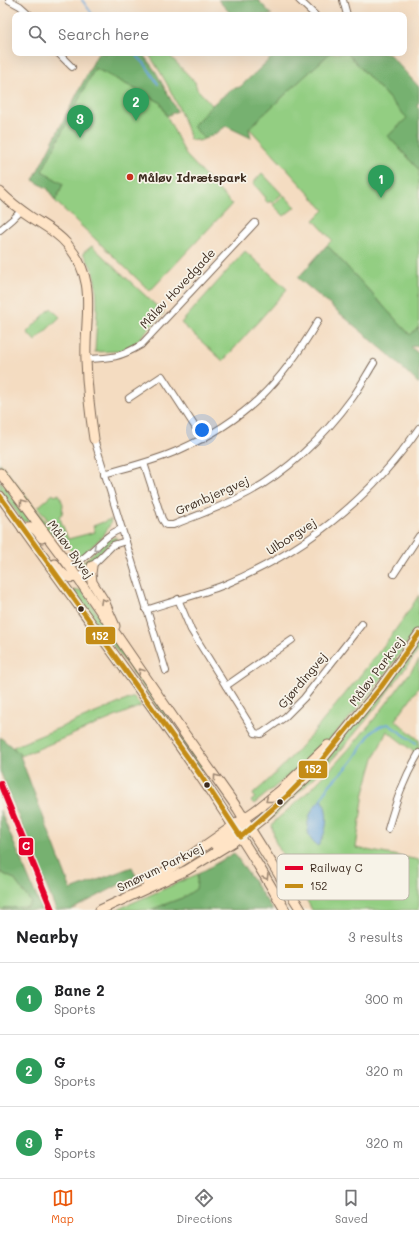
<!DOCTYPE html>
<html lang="en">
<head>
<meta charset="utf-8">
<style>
	:root { --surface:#fff; --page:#f6f6f6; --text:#202124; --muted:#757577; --line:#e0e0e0; --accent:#ea580c }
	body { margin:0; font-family:Mali,sans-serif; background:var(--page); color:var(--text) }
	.you { position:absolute; left:202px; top:430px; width:14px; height:14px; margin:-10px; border:3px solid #fff; border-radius:50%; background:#1a73e8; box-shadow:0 0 0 6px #1a73e833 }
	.badge { display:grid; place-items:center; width:26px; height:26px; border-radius:50%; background:var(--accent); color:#fff; font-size:13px; font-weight:700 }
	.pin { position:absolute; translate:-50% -33px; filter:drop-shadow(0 1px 2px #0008) }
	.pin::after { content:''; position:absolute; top:21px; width:14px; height:12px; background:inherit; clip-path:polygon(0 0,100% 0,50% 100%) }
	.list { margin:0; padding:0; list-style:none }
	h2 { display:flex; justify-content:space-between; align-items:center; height:52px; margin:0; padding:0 16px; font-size:17px }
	h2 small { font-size:13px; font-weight:400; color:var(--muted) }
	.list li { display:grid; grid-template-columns:26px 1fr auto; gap:12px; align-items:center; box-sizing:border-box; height:72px; padding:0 16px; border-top:1px solid var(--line) }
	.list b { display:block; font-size:15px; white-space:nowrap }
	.list p { margin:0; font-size:13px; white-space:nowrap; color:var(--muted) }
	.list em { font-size:13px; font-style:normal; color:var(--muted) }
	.icon { flex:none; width:22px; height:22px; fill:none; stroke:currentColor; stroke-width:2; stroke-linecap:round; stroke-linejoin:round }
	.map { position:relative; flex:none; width:419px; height:910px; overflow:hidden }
	.search { position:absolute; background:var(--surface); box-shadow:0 4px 16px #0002; left:12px; right:12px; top:12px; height:44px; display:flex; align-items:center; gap:10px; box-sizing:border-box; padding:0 14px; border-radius:8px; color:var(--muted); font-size:15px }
	.sheet { height:268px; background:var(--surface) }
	nav { display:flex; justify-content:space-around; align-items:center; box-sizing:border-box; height:56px; border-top:1px solid var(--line); background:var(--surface); font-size:11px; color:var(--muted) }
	nav a { display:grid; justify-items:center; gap:2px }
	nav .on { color:var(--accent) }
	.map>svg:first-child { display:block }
</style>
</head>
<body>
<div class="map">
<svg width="419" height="910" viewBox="0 0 419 910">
	<rect width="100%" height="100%" fill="#f7f3e8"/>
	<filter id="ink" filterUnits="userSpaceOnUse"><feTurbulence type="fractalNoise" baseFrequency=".025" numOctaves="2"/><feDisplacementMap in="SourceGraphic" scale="8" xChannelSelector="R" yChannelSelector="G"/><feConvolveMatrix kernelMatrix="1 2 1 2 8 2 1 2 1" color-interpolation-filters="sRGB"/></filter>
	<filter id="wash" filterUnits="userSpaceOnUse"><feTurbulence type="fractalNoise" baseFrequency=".012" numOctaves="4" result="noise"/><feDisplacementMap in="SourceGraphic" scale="16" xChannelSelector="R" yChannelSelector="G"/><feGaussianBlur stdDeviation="0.9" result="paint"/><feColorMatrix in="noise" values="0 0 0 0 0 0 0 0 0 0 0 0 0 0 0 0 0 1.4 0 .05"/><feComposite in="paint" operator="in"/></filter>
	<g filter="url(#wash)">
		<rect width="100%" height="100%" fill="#f4dcc1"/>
		<!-- green -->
		<g fill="#93ce82" stroke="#677c50">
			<path d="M148,53H167L195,82L197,89L212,105L193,126L204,139L199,141L190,139C181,109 166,79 148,53Z"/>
			<polygon points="330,53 347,53 407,118 388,136 419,170 419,327 410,335 327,245 332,240 314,220 324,210 249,128"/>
			<polygon points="95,68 160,102 186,155 232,204 150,291 55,201 63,184 42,171"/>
			<polygon points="262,173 282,194 272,203 269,201 268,203 265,200 266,198 253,183"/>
			<polygon points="284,195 295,207 284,216 273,205"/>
			<path d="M92,246L164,313L135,343L122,351L95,352C96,326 100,297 93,272C91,265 86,259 83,253Z"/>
			<polygon points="245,251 287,289 223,361 181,323"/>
			<polygon points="51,308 60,317 35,341 27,332"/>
			<polygon points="0,463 55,534 52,535 0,467"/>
			<polygon points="0,480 33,525 29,522 23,521 0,489"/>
			<path d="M53,494L55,496L59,494L63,504L62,514L59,516L68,539L95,532L93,526L111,519C110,534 88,549 77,559L38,507Z"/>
			<polygon points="115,537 117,538 117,539 110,543 83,569 80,565 106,541"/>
			<polygon points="82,590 121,650 211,779 197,765 142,685 73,591"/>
			<path d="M419,595V627L380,681L354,713L329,740L309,759L254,804L251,801L255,798L253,794C286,766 313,733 340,700C368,666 396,632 419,595Z"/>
			<polygon points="419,640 419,650 367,719 341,750 323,769 267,823 266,822"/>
			<path d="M419,660V687L395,720L419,740V756L387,731L374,758L364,793L356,848L419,860V910H312L275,841L272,826L276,820C290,808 304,796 317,783C355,745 388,703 419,660Z"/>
			<polygon points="134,697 141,706 21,756 13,747"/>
			<polygon points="0,872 14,879 31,902 29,907 5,908 3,910 0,910"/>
			<polygon points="198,874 197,889 182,898 150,910 116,910"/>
		</g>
		<!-- forest -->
		<g fill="#76b170" stroke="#586e47">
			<polygon points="218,0 258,0 272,15 232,15"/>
			<polygon points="98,53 142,53 156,72 177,111 167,116 160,102 95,68 42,171 63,184 55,201 48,189 33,180"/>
			<polygon points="269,53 330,53 249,128 251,138 226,126 218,132 204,139 193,126 212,105 232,89 240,87 272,57"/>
			<polygon points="347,53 388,53 419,87 419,102 417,105 419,109 419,170 388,136 407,118"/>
			<polygon points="327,245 410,335 419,327 419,345 411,347 419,354 419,384 388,354 298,278"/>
			<polygon points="0,737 19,753 71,890 132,867 136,876 71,910 56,910 0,771"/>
			<polygon points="0,810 42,910 3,910 4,908 28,907 31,902 14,879 0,872"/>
			<polygon points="234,853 273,910 150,910 182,898 196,889 198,874"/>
		</g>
		<!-- water -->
		<path fill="#6ba6db" stroke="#53687c" d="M322,799C330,814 327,833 318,846C300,836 308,808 322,799Z"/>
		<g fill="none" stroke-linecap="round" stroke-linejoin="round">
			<!-- stream -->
			<g stroke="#6ba6db" stroke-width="2">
				<polyline points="82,0 93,15"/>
				<polyline points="134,53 145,64 158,84"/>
				<path d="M322,799C327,783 339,777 349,765C358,755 363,742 372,732C377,727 382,725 388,724L416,743"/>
			</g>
		</g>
	</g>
	<g filter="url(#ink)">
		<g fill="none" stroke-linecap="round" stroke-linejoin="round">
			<defs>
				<g id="street">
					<polyline points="9,0 20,6 30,15"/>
					<polyline points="299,0 315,15"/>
					<polyline points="343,0 347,15"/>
					<polyline points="58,53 72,67"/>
					<polyline points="0,230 13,219 21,211"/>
					<path d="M86,359C111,358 119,358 141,345L255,223"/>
					<polyline points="129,398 162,376 203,439"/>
					<polyline points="94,439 166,671"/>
					<path d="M144,463L162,519L166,525H173C195,516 219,508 240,497C285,475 324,437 353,397C361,386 367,374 374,363"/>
					<path d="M104,474C129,467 155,461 179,450C247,420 281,383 318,321"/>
					<path d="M70,567C89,559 103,534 122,529"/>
					<polyline points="394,574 419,536"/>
					<polyline points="77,577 84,574 113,545 126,541"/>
					<polyline points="178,599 191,630 255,733 261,734 285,717 304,698 362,624"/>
					<path d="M146,610C172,601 199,595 224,585C303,552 370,499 419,428"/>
					<polyline points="226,686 292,640"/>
					<path d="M388,829C396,801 404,778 419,753"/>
				</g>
				<g id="secondary">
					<path d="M0,192C9,201 19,209 31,217C43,225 57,232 67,244C99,282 84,316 86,360C87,387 90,413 94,439"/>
					<polyline points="0,473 70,567 182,730 238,809 301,910"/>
					<path d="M0,496C96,633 201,765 285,910"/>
					<path d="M23,529C34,525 36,530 42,538"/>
					<path d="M55,564C61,572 66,580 77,577"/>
					<polyline points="92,566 91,573 92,582 104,601 115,626"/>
					<polyline points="215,845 237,831 240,826"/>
					<polyline points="147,883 187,858 256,810 281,790 328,745"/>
					<polyline points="100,910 187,870 233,842 262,819 308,776 321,761 381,687 419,634"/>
				</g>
			</defs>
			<!-- street casing -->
			<use href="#street" stroke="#7c6857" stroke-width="8"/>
			<!-- secondary casing -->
			<use href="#secondary" stroke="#7c6857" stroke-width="11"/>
			<!-- street -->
			<use href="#street" stroke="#fff" stroke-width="6"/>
			<!-- secondary -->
			<use href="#secondary" stroke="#ffe4c6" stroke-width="9"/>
			<defs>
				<polyline id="bus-1" points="0,496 201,776 241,837 287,796 321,761 381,687 419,634"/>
			</defs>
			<!-- bus-1 casing -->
			<use href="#bus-1" stroke="#f7f3e8" stroke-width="8"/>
			<!-- bus-1 -->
			<use href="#bus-1" stroke="#c48c16" stroke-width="5"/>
			<defs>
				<polyline id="rail-1" points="0,783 52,910"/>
			</defs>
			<!-- rail-1 casing -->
			<use href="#rail-1" stroke="#f7f3e8" stroke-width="9"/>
			<!-- rail-1 -->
			<use href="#rail-1" stroke="#e4002b" stroke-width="6"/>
		</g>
		<!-- one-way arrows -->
		<defs><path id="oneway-chevron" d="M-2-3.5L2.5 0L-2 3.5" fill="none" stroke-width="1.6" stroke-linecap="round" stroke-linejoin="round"/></defs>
		<g stroke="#9d8772">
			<use href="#oneway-chevron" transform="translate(22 503) rotate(-127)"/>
			<use href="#oneway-chevron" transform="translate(103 601) rotate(-119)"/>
			<use href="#oneway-chevron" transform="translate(141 671) rotate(-124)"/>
			<use href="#oneway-chevron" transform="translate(216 777) rotate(-126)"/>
			<use href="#oneway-chevron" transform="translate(268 800) rotate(141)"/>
			<use href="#oneway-chevron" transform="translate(266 877) rotate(59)"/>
		</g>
		<use stroke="#a79f9a" href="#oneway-chevron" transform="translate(96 548) rotate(139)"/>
	</g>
	<!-- markers -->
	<circle fill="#c8321e" stroke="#f7f3e8" stroke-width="1.5" cx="130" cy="177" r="4"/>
	<g fill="#3b2a1e" stroke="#f7f3e8" stroke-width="1.5">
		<circle cx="81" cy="609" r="3.5"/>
		<circle cx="207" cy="785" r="3.5"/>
		<circle cx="280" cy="802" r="3.5"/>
	</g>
	<g text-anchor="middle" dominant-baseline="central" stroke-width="3.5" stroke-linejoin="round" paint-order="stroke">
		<!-- poi labels -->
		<g font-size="12" font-weight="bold" fill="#3b2a1e" stroke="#f7f3e8" text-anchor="start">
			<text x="138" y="177">Måløv Idrætspark</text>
		</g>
		<!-- street labels -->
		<g font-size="12" fill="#3b2a1e" stroke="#f7f3e8">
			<text transform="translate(177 288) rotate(-47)">Måløv Hovedgade</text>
			<text transform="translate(212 495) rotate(-24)">Grønbjergvej</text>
			<text transform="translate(291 536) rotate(-33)">Ulborgvej</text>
			<text transform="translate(71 549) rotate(54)">Måløv Byvej</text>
			<text transform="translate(376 671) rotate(-53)">Måløv Parkvej</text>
			<text transform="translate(302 680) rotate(-50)">Gjørdingvej</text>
			<text transform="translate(160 867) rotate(-26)">Smørum Parkvej</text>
		</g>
	</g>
	<!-- legend -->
	<rect x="277" y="854" width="132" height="46" rx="6" fill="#f7f3e8" stroke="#bfb7ab" stroke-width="1"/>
	<rect x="285" y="866" width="18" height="4" fill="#e4002b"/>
	<rect x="285" y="884" width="18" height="4" fill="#c48c16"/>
	<g font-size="11" fill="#3b2a1e">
		<text x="310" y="872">Railway C</text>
		<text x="310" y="890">152</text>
	</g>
	<g stroke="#f7f3e8" stroke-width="1.5">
		<rect x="85" y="626" width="31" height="19" rx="4" fill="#c48c16"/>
		<rect x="298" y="760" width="30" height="19" rx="4" fill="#c48c16"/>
		<rect x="18" y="837" width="16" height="19" rx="4" fill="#e4002b"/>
	</g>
	<g font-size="11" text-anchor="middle" font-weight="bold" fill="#fff">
		<text x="100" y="640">152</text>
		<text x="313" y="773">152</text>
		<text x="26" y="850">C</text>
	</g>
</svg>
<div class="you"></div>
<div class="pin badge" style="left:381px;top:198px;background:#2e9e5b">1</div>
<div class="pin badge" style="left:136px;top:121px;background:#2e9e5b">2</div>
<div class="pin badge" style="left:80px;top:138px;background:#2e9e5b">3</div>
<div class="search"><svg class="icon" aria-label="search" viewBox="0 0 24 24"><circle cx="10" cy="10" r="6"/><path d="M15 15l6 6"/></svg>Search here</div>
</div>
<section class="sheet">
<h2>Nearby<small>3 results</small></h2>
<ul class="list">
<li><span class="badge" style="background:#2e9e5b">1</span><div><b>Bane 2</b><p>Sports</p></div><em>300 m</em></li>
<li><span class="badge" style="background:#2e9e5b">2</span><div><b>G</b><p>Sports</p></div><em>320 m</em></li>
<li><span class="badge" style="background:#2e9e5b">3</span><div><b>F</b><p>Sports</p></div><em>320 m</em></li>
</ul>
</section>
<nav>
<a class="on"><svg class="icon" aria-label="map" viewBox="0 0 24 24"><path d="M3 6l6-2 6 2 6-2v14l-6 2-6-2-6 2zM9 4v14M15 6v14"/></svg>Map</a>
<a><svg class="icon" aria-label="directions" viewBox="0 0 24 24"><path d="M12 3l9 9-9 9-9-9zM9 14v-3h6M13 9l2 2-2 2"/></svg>Directions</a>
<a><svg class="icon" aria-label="saved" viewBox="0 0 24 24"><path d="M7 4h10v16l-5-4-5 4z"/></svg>Saved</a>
</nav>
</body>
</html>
